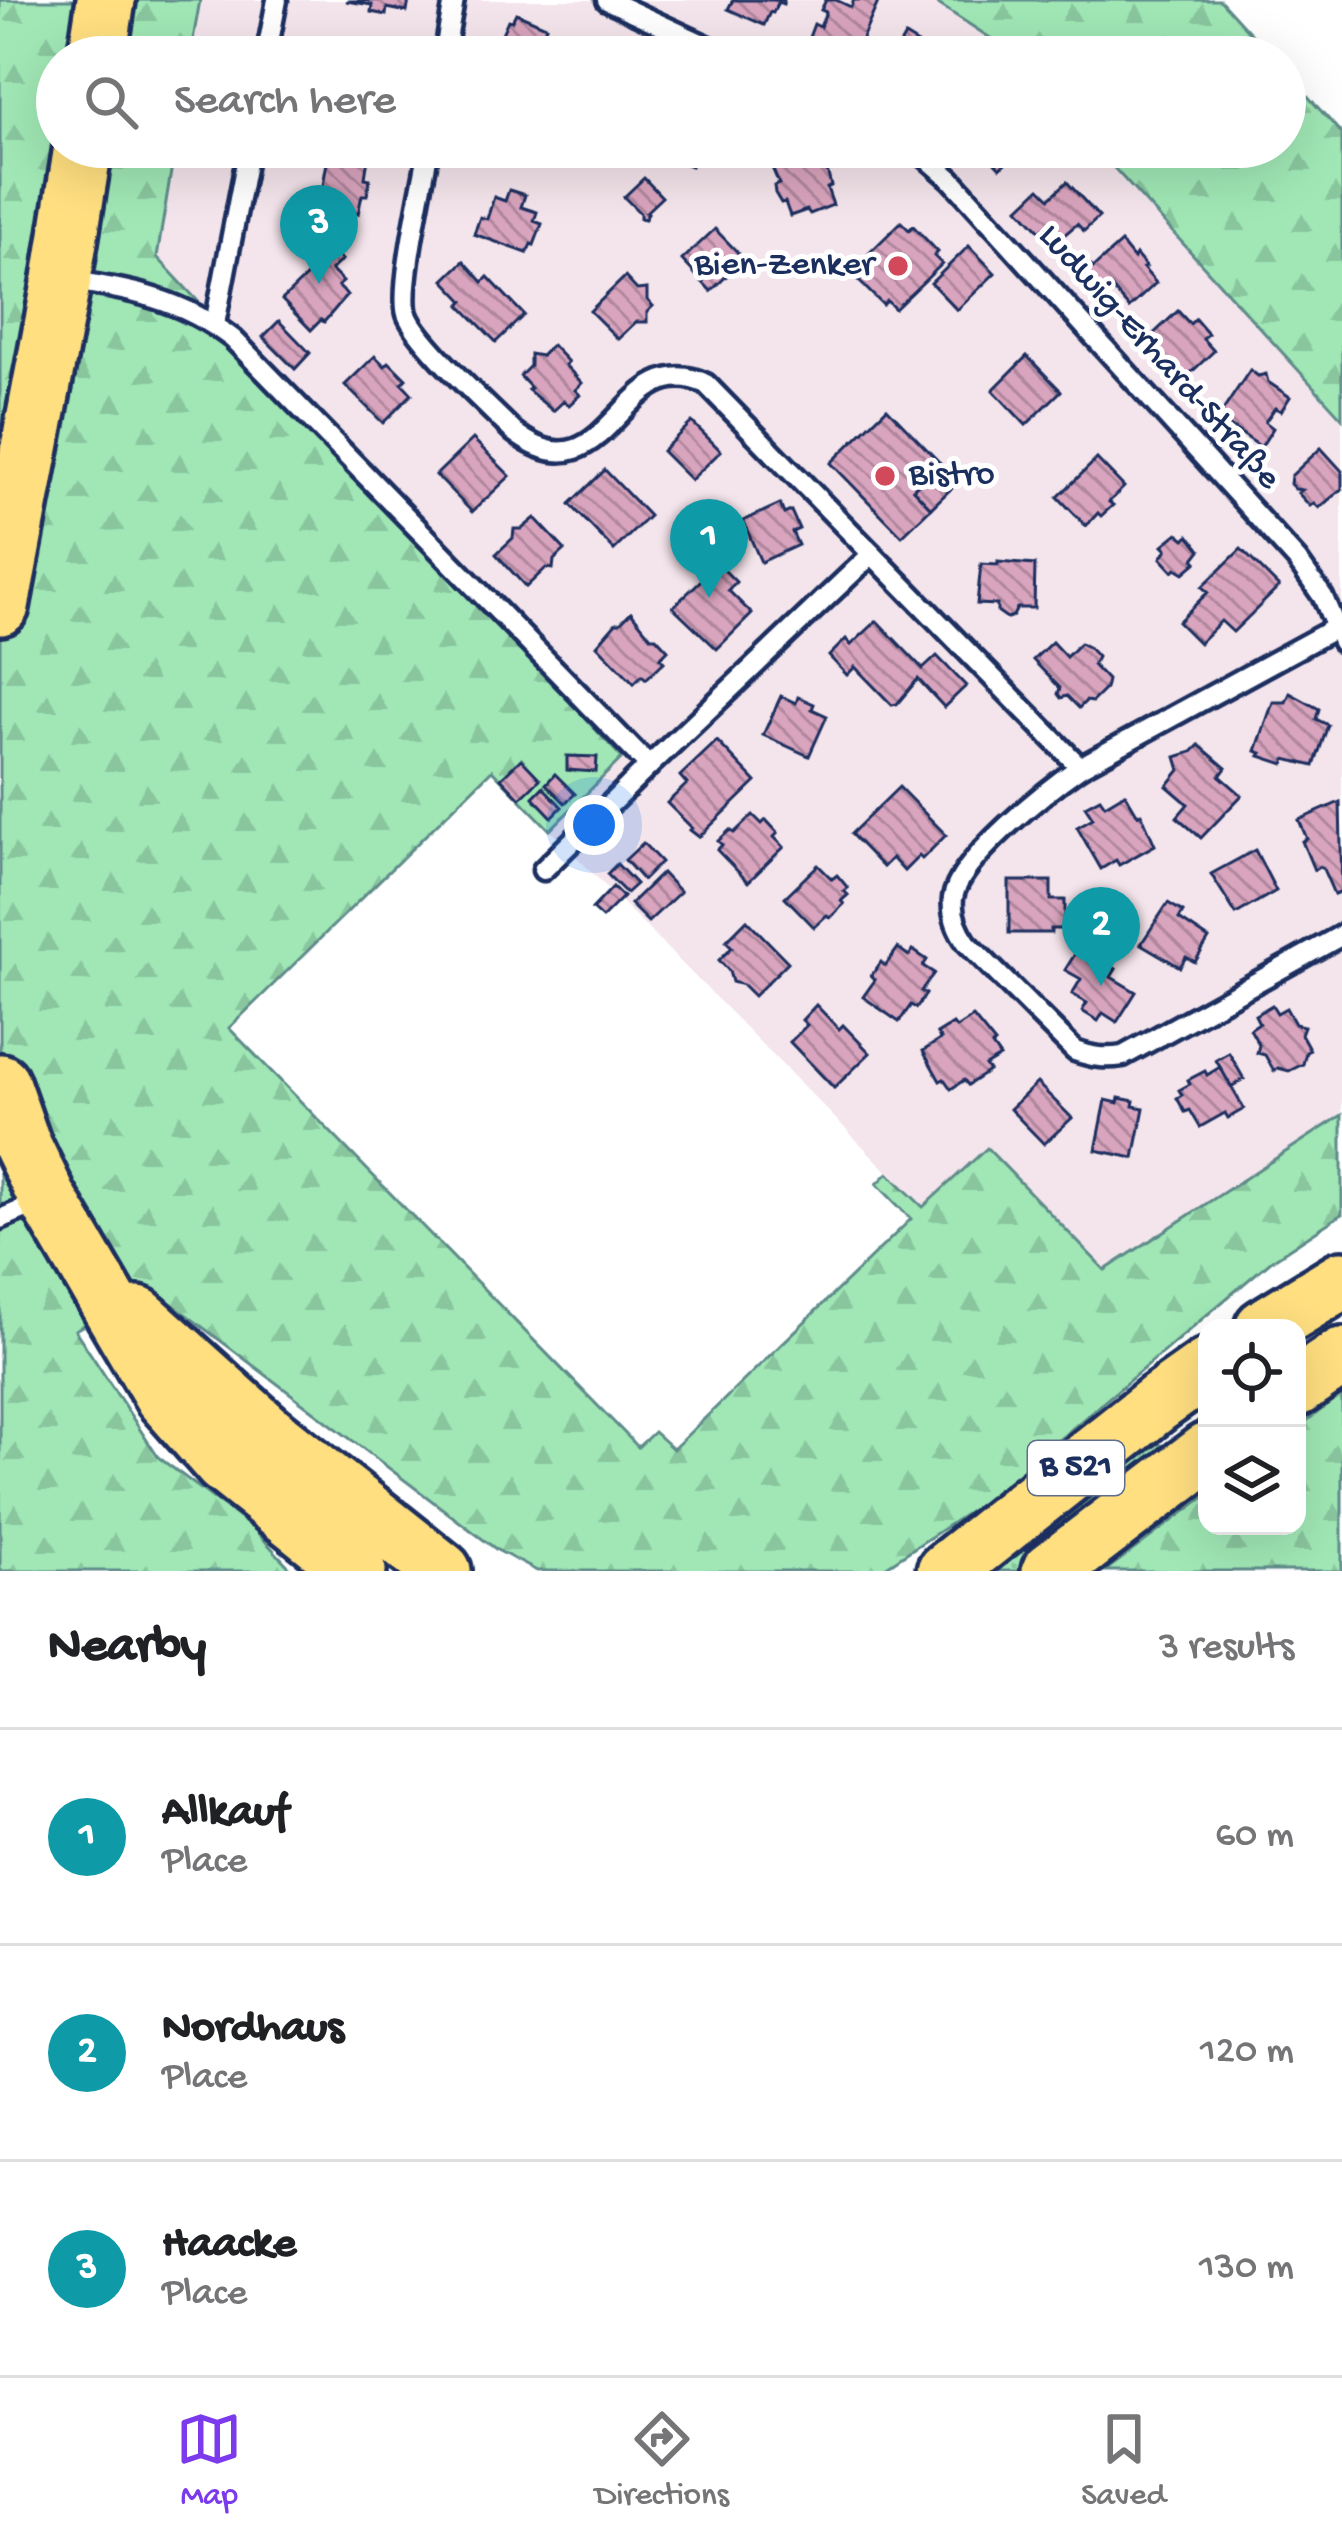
<!DOCTYPE html>
<html lang="en">
<head>
<meta charset="utf-8">
<style>
	:root { --surface:#fff; --page:#f6f6f6; --text:#202124; --muted:#757577; --line:#e0e0e0; --accent:#7c3aed }
	body { margin:0; font-family:"Gochi Hand",sans-serif; background:var(--page); color:var(--text) }
	.controls { position:absolute; right:36px; bottom:36px; display:grid; overflow:hidden; border-radius:24px; box-shadow:0 12px 48px #0002 }
	.controls button { width:108px; height:108px; display:grid; place-items:center; padding:0; border:0; border-bottom:3px solid var(--line); background:var(--surface); color:var(--text); font:60px sans-serif }
	.you { position:absolute; left:594px; top:825px; width:42px; height:42px; margin:-30px; border:9px solid #fff; border-radius:50%; background:#1a73e8; box-shadow:0 0 0 18px #1a73e833 }
	.badge { display:grid; place-items:center; width:78px; height:78px; border-radius:50%; background:var(--accent); color:#fff; font-size:39px; font-weight:700 }
	.pin { position:absolute; translate:-50% -99px; filter:drop-shadow(0 3px 6px #0008) }
	.pin::after { content:''; position:absolute; top:63px; width:42px; height:36px; background:inherit; clip-path:polygon(0 0,100% 0,50% 100%) }
	.list { margin:0; padding:0; list-style:none }
	h2 { display:flex; justify-content:space-between; align-items:center; height:156px; margin:0; padding:0 48px; font-size:51px }
	h2 small { font-size:39px; font-weight:400; color:var(--muted) }
	.list li { display:grid; grid-template-columns:78px 1fr auto; gap:36px; align-items:center; box-sizing:border-box; height:216px; padding:0 48px; border-top:3px solid var(--line) }
	.list b { display:block; font-size:45px; white-space:nowrap }
	.list p { margin:0; font-size:39px; white-space:nowrap; color:var(--muted) }
	.list em { font-size:39px; font-style:normal; color:var(--muted) }
	.icon { flex:none; width:66px; height:66px; fill:none; stroke:currentColor; stroke-width:2; stroke-linecap:round; stroke-linejoin:round }
	.map { position:relative; flex:none; width:1342px; height:1571px; overflow:hidden }
	.search { position:absolute; background:var(--surface); box-shadow:0 12px 48px #0002; left:36px; right:36px; top:36px; height:132px; display:flex; align-items:center; gap:30px; box-sizing:border-box; padding:0 42px; border-radius:66px; color:var(--muted); font-size:45px }
	.sheet { height:804px; background:var(--surface) }
	nav { display:flex; justify-content:space-around; align-items:center; box-sizing:border-box; height:168px; border-top:3px solid var(--line); background:var(--surface); font-size:33px; color:var(--muted) }
	nav a { display:grid; justify-items:center; gap:6px }
	nav .on { color:var(--accent) }
	.map>svg:first-child { display:block }
</style>
</head>
<body>
<div class="map">
<svg width="1342" height="1571" viewBox="0 0 1342 1571">
	<defs>
		<pattern id="grass-dots" width="8" height="8" patternUnits="userSpaceOnUse" patternTransform="scale(3)"><rect width="8" height="8" fill="#a0e7b5"/><path d="M2 2h.1M6 6h.1" fill="none" stroke="#89c69e" stroke-width="1.8" stroke-linecap="round"/></pattern>
		<pattern id="forest-firs" width="22" height="20" patternUnits="userSpaceOnUse" patternTransform="scale(3)"><rect width="22" height="20" fill="#a0e7b5"/><path d="M5 1l3.5 6h-7zM16 11l3.5 6h-7z" fill="#89c69e"/></pattern>
		<pattern id="building-back-hatch" width="6" height="6" patternUnits="userSpaceOnUse" patternTransform="scale(3)"><rect width="6" height="6" fill="#d9a4bd"/><path d="M-1 5l2 2M0 0l6 6M5-1l2 2" fill="none" stroke="#af869d"/></pattern>
	</defs>
	<rect width="100%" height="100%" fill="#fff"/>
	<filter id="ink" filterUnits="userSpaceOnUse"><feTurbulence type="fractalNoise" baseFrequency=".00833" numOctaves="2"/><feDisplacementMap in="SourceGraphic" scale="24" xChannelSelector="R" yChannelSelector="G"/><feConvolveMatrix kernelMatrix="1 2 1 2 8 2 1 2 1" color-interpolation-filters="sRGB"/></filter>
	<g filter="url(#ink)">
		<!-- built -->
		<g fill="#f4e4eb">
			<polygon points="200,0 932,0 1004,47 1013,57 190,57"/>
			<polygon points="175,147 1095,147 1342,418 1342,1115 1105,1270 987,1149 923,1207 550,830 621,759 156,257"/>
		</g>
		<!-- grass -->
		<polygon fill="url(#grass-dots)" stroke="#5e8b8a" stroke-width="3" points="1155,1438 1170,1456 1021,1571 982,1571"/>
		<!-- forest -->
		<g fill="url(#forest-firs)" stroke="#5e8b8a" stroke-width="3">
			<polygon points="0,0 200,0 190,57 57,57 57,147 175,147 157,257 622,758 550,830 492,770 229,1028 638,1447 654,1432 673,1449 911,1219 877,1184 888,1173 923,1207 987,1148 1105,1270 1342,1115 1342,1214 1272,1260 990,1498 879,1571 537,1571 497,1550 151,1288 75,1330 158,1457 254,1529 293,1571 0,1571"/>
			<polygon points="932,0 1220,0 1272,57 1013,57 1004,47"/>
			<polygon points="1285,71 1342,134 1342,418 1095,147 1285,147"/>
			<polygon points="1342,1394 1342,1571 1105,1571 1207,1495 1207,1526 1297,1526 1297,1428"/>
		</g>
		<!-- building -->
		<g fill="url(#building-back-hatch)" stroke="#1b2f5e" stroke-width="3">
			<polygon points="409,0 407,12 387,8 386,15 371,12 372,5 346,1"/>
			<polygon points="733,0 784,0 783,4 778,2 773,13 770,12 764,25 728,9"/>
			<polygon points="826,0 836,0 851,7 854,0 879,0 855,55 847,51 845,55 808,40 814,24 820,27 826,12 821,10"/>
			<polygon points="516,13 546,26 544,31 556,36 547,57 497,55 501,46 497,45 508,20 512,21"/>
			<polygon points="905,36 939,57 893,57"/>
			<polygon points="674,147 713,147 706,161 695,157 691,166 674,159 678,149"/>
			<polygon points="980,147 1023,147 1000,168"/>
			<polygon points="812,150 819,167 822,165 828,174 831,186 827,188 833,205 810,214 807,210 790,216 785,202 781,203 775,193 774,186 779,184 773,170 790,163 788,159"/>
			<polygon points="329,151 368,158 365,178 370,179 367,195 362,195 358,214 319,208"/>
			<polygon points="644,178 662,197 646,212 648,213 645,219 640,218 640,213 624,197"/>
			<polygon points="1067,182 1099,217 1084,231 1077,224 1057,241 1045,227 1040,231 1019,208 1040,188 1050,198"/>
			<polygon points="509,190 525,195 521,207 537,212 534,221 542,224 534,245 531,244 527,253 474,234 480,217 487,219 494,197 505,201"/>
			<polygon points="901,222 909,230 913,226 938,252 934,256 942,264 895,309 887,301 883,305 858,280 863,275 855,267"/>
			<polygon points="715,229 744,259 711,291 682,260"/>
			<polygon points="322,240 342,260 331,270 343,282 338,286 347,295 324,322 321,320 311,330 282,300 312,271 302,260"/>
			<polygon points="1121,243 1134,259 1136,255 1146,267 1143,268 1156,283 1129,308 1110,286 1111,289 1105,294 1085,271 1091,266 1093,268"/>
			<polygon points="969,246 995,273 957,310 931,283"/>
			<polygon points="464,261 483,282 488,277 524,315 496,342 460,305 464,301 444,280"/>
			<polygon points="625,277 637,290 647,289 647,300 653,306 647,312 647,322 636,322 618,339 590,311"/>
			<polygon points="1178,311 1190,324 1195,319 1208,334 1203,339 1214,351 1183,380 1172,367 1166,372 1153,357 1158,352 1147,340"/>
			<polygon points="279,321 310,353 295,369 263,337"/>
			<polygon points="552,345 568,362 565,365 582,383 575,390 580,395 569,405 564,401 553,411 528,390 531,388 520,376 530,366 530,354 541,356"/>
			<polygon points="375,356 385,366 389,362 406,379 402,383 412,394 383,423 345,385"/>
			<polygon points="1027,356 1061,391 1026,425 993,390"/>
			<polygon points="1250,370 1258,376 1266,374 1268,382 1290,397 1281,411 1275,408 1265,422 1273,428 1261,447 1218,418"/>
			<polygon points="887,408 940,463 913,489 931,508 902,536 831,463"/>
			<polygon points="692,422 721,451 691,480 662,451"/>
			<polygon points="473,439 510,476 472,512 436,475"/>
			<polygon points="1321,448 1342,471 1342,489 1319,508 1314,503 1310,506 1298,493 1302,490 1295,489 1290,484 1291,476"/>
			<polygon points="1097,459 1124,487 1109,502 1113,505 1101,516 1098,513 1086,526 1058,497"/>
			<polygon points="940,463 958,482 931,508 913,489"/>
			<polygon points="605,470 649,516 614,550 570,504"/>
			<polygon points="780,504 784,514 791,511 799,529 792,532 798,545 761,562 743,521"/>
			<polygon points="535,518 565,550 554,560 553,569 546,568 526,587 496,554 513,538 514,529 522,529"/>
			<polygon points="1178,533 1185,539 1189,535 1201,550 1194,559 1197,562 1184,573 1176,568 1173,571 1161,558 1167,549 1163,545"/>
			<polygon points="1241,549 1279,587 1233,632 1221,621 1199,643 1178,622 1208,592 1202,587"/>
			<polygon points="998,562 1035,565 1034,608 1017,608 1013,616 1007,618 997,611 997,605 977,604 981,564 998,565"/>
			<polygon points="718,564 736,582 728,590 752,614 717,649 673,607"/>
			<polygon points="631,612 651,637 656,637 668,650 660,658 664,662 646,679 642,675 634,683 597,645 616,623 620,623"/>
			<polygon points="877,621 923,669 937,656 966,686 944,707 918,679 897,704 892,705 855,667 847,675 829,656 846,639 851,645"/>
			<polygon points="1052,642 1066,657 1080,643 1088,647 1097,657 1093,665 1107,680 1105,689 1092,702 1086,701 1079,708 1067,696 1061,698 1058,694 1060,688 1033,660"/>
			<polygon points="1290,693 1319,709 1316,719 1328,725 1314,766 1286,759 1284,764 1260,756 1262,753 1256,751 1273,702 1286,702"/>
			<polygon points="781,696 796,703 798,697 814,704 812,709 827,716 809,756 763,735"/>
			<polygon points="717,741 756,782 699,837 690,830 692,828 667,803 687,784 680,776"/>
			<polygon points="1199,745 1226,768 1220,776 1242,795 1201,838 1177,817 1188,804 1167,786 1180,770 1176,757 1192,752"/>
			<polygon points="567,756 597,757 596,772 567,770"/>
			<polygon points="521,759 540,779 520,798 501,778"/>
			<polygon points="555,774 575,794 565,803 546,784"/>
			<polygon points="543,787 562,807 552,817 533,797"/>
			<polygon points="899,787 946,835 922,859 919,856 904,871 892,858 883,867 851,834"/>
			<polygon points="1125,793 1138,815 1141,813 1155,845 1119,865 1116,860 1101,869 1077,827 1093,818 1085,806 1100,798 1105,805"/>
			<polygon points="1340,802 1342,891 1334,894 1323,869 1319,867 1314,870 1302,841 1307,839 1299,820"/>
			<polygon points="753,815 762,824 766,820 778,833 774,837 784,847 748,882 717,850 722,845 718,841 730,830 734,833"/>
			<polygon points="643,843 661,862 643,880 625,860"/>
			<polygon points="1255,850 1276,891 1236,914 1211,874"/>
			<polygon points="617,864 636,884 626,893 607,874"/>
			<polygon points="818,865 832,879 837,875 848,888 844,891 848,895 841,901 844,904 830,918 827,915 814,927 785,897"/>
			<polygon points="662,873 680,892 648,922 630,904"/>
			<polygon points="1009,881 1051,881 1051,900 1065,900 1065,929 1051,929 1051,933 1009,933"/>
			<polygon points="613,887 623,897 602,918 592,909"/>
			<polygon points="1168,903 1183,912 1179,919 1209,939 1195,962 1186,957 1180,967 1141,944"/>
			<polygon points="747,920 788,962 754,996 743,985 732,982 729,971 719,960 732,947 726,941"/>
			<polygon points="1080,946 1116,969 1111,977 1136,992 1117,1022 1103,1013 1098,1021 1082,1011 1087,1003 1072,994 1081,979 1065,970"/>
			<polygon points="898,948 909,956 913,950 927,960 923,966 934,973 921,991 926,994 916,1008 911,1005 899,1022 863,997 875,980 871,976 881,962 885,966"/>
			<polygon points="816,1005 839,1029 843,1025 870,1053 834,1088 790,1042 807,1025 802,1020"/>
			<polygon points="1272,1005 1277,1013 1286,1008 1295,1024 1304,1026 1301,1034 1310,1050 1306,1052 1303,1064 1289,1071 1278,1068 1274,1071 1265,1055 1257,1053 1259,1045 1250,1029 1259,1023 1255,1015"/>
			<polygon points="973,1017 995,1044 992,1046 1000,1057 985,1066 989,1071 968,1085 964,1080 951,1089 944,1079 940,1081 923,1051 941,1039 937,1034 953,1024 956,1028"/>
			<polygon points="1229,1053 1244,1079 1231,1087 1216,1060"/>
			<polygon points="1220,1067 1244,1109 1228,1118 1225,1113 1200,1127 1190,1110 1185,1112 1177,1098 1182,1095 1179,1090 1190,1084 1188,1080 1205,1071 1207,1075"/>
			<polygon points="1037,1083 1072,1118 1044,1144 1010,1109"/>
			<polygon points="1119,1098 1134,1101 1133,1106 1144,1108 1134,1158 1096,1150 1106,1100 1118,1103"/>
		</g>
		<g fill="none" stroke-linecap="round" stroke-linejoin="round">
			<defs>
				<g id="service">
					<polyline points="607,0 731,57"/>
					<polyline points="266,57 277,0"/>
					<polyline points="444,57 454,0"/>
					<path d="M429,147C424,180 399,287 407,314C416,341 490,408 514,432C609,506 621,343 706,384L1080,767C1047,790 959,859 953,898C951,915 957,929 967,943L1075,1051C1092,1057 1105,1059 1123,1056L1342,935"/>
					<polyline points="914,147 951,179 1297,560 1323,597 1342,642"/>
					<path d="M66,280C129,290 181,298 233,339L649,766L543,870"/>
					<polyline points="215,324 249,147"/>
					<polyline points="649,766 872,554"/>
					<polyline points="1080,767 1337,627"/>
					<polyline points="0,1219 43,1201"/>
				</g>
				<g id="primary">
					<polyline points="97,57 106,0"/>
					<polyline points="0,606 62,279 83,147"/>
					<polyline points="0,1083 21,1143 48,1199 164,1397 223,1464 357,1571"/>
					<polyline points="138,1316 267,1432 442,1571"/>
					<polyline points="1264,1328 1342,1280"/>
					<polyline points="1297,1387 1342,1357"/>
					<polyline points="946,1571 1158,1403 1207,1368"/>
					<polyline points="1051,1571 1207,1452"/>
				</g>
			</defs>
			<!-- service casing -->
			<use href="#service" stroke="#1b2f5e" stroke-width="27"/>
			<!-- primary casing -->
			<use href="#primary" stroke="#1b2f5e" stroke-width="66"/>
			<!-- service -->
			<use href="#service" stroke="#fff" stroke-width="18"/>
			<!-- primary -->
			<use href="#primary" stroke="#ffdf80" stroke-width="57"/>
		</g>
	</g>
	<!-- markers -->
	<g fill="#d1495b" stroke="#fff" stroke-width="4.5">
		<circle cx="898" cy="266" r="12"/>
		<circle cx="885" cy="476" r="12"/>
	</g>
	<g text-anchor="middle" dominant-baseline="central" stroke-width="10" stroke-linejoin="round" paint-order="stroke">
		<!-- shield labels -->
		<rect fill="#fff" stroke="#5f6d8e" stroke-width="3" x="1028" y="1441" width="96" height="54" rx="9"/>
		<g font-size="33" font-weight="bold" fill="#1b2f5e">
			<text x="1076" y="1468">B 521</text>
		</g>
		<!-- poi labels -->
		<g font-size="36" fill="#1b2f5e" stroke="#fff" text-anchor="end">
			<text x="874" y="266">Bien-Zenker</text>
			<text x="909" y="476" text-anchor="start">Bistro</text>
		</g>
		<!-- street labels -->
		<g font-size="36" fill="#1b2f5e" stroke="#fff">
			<text transform="translate(1158 358) rotate(48)">Ludwig-Erhard-Straße</text>
		</g>
	</g>
</svg>
<div class="controls">
<button><svg class="icon" aria-label="locate" viewBox="0 0 24 24"><circle cx="12" cy="12" r="6"/><path d="M12 2v4M12 18v4M2 12h4M18 12h4"/></svg></button>
<button><svg class="icon" aria-label="layers" viewBox="0 0 24 24"><path d="M12 4l9 5-9 5-9-5zM3 14l9 5 9-5"/></svg></button>
</div>
<div class="you"></div>
<div class="pin badge" style="left:709px;top:598px;background:#0f9aa8">1</div>
<div class="pin badge" style="left:1101px;top:986px;background:#0f9aa8">2</div>
<div class="pin badge" style="left:319px;top:284px;background:#0f9aa8">3</div>
<div class="search"><svg class="icon" aria-label="search" viewBox="0 0 24 24"><circle cx="10" cy="10" r="6"/><path d="M15 15l6 6"/></svg>Search here</div>
</div>
<section class="sheet">
<h2>Nearby<small>3 results</small></h2>
<ul class="list">
<li><span class="badge" style="background:#0f9aa8">1</span><div><b>Allkauf</b><p>Place</p></div><em>60 m</em></li>
<li><span class="badge" style="background:#0f9aa8">2</span><div><b>Nordhaus</b><p>Place</p></div><em>120 m</em></li>
<li><span class="badge" style="background:#0f9aa8">3</span><div><b>Haacke</b><p>Place</p></div><em>130 m</em></li>
</ul>
</section>
<nav>
<a class="on"><svg class="icon" aria-label="map" viewBox="0 0 24 24"><path d="M3 6l6-2 6 2 6-2v14l-6 2-6-2-6 2zM9 4v14M15 6v14"/></svg>Map</a>
<a><svg class="icon" aria-label="directions" viewBox="0 0 24 24"><path d="M12 3l9 9-9 9-9-9zM9 14v-3h6M13 9l2 2-2 2"/></svg>Directions</a>
<a><svg class="icon" aria-label="saved" viewBox="0 0 24 24"><path d="M7 4h10v16l-5-4-5 4z"/></svg>Saved</a>
</nav>
</body>
</html>
